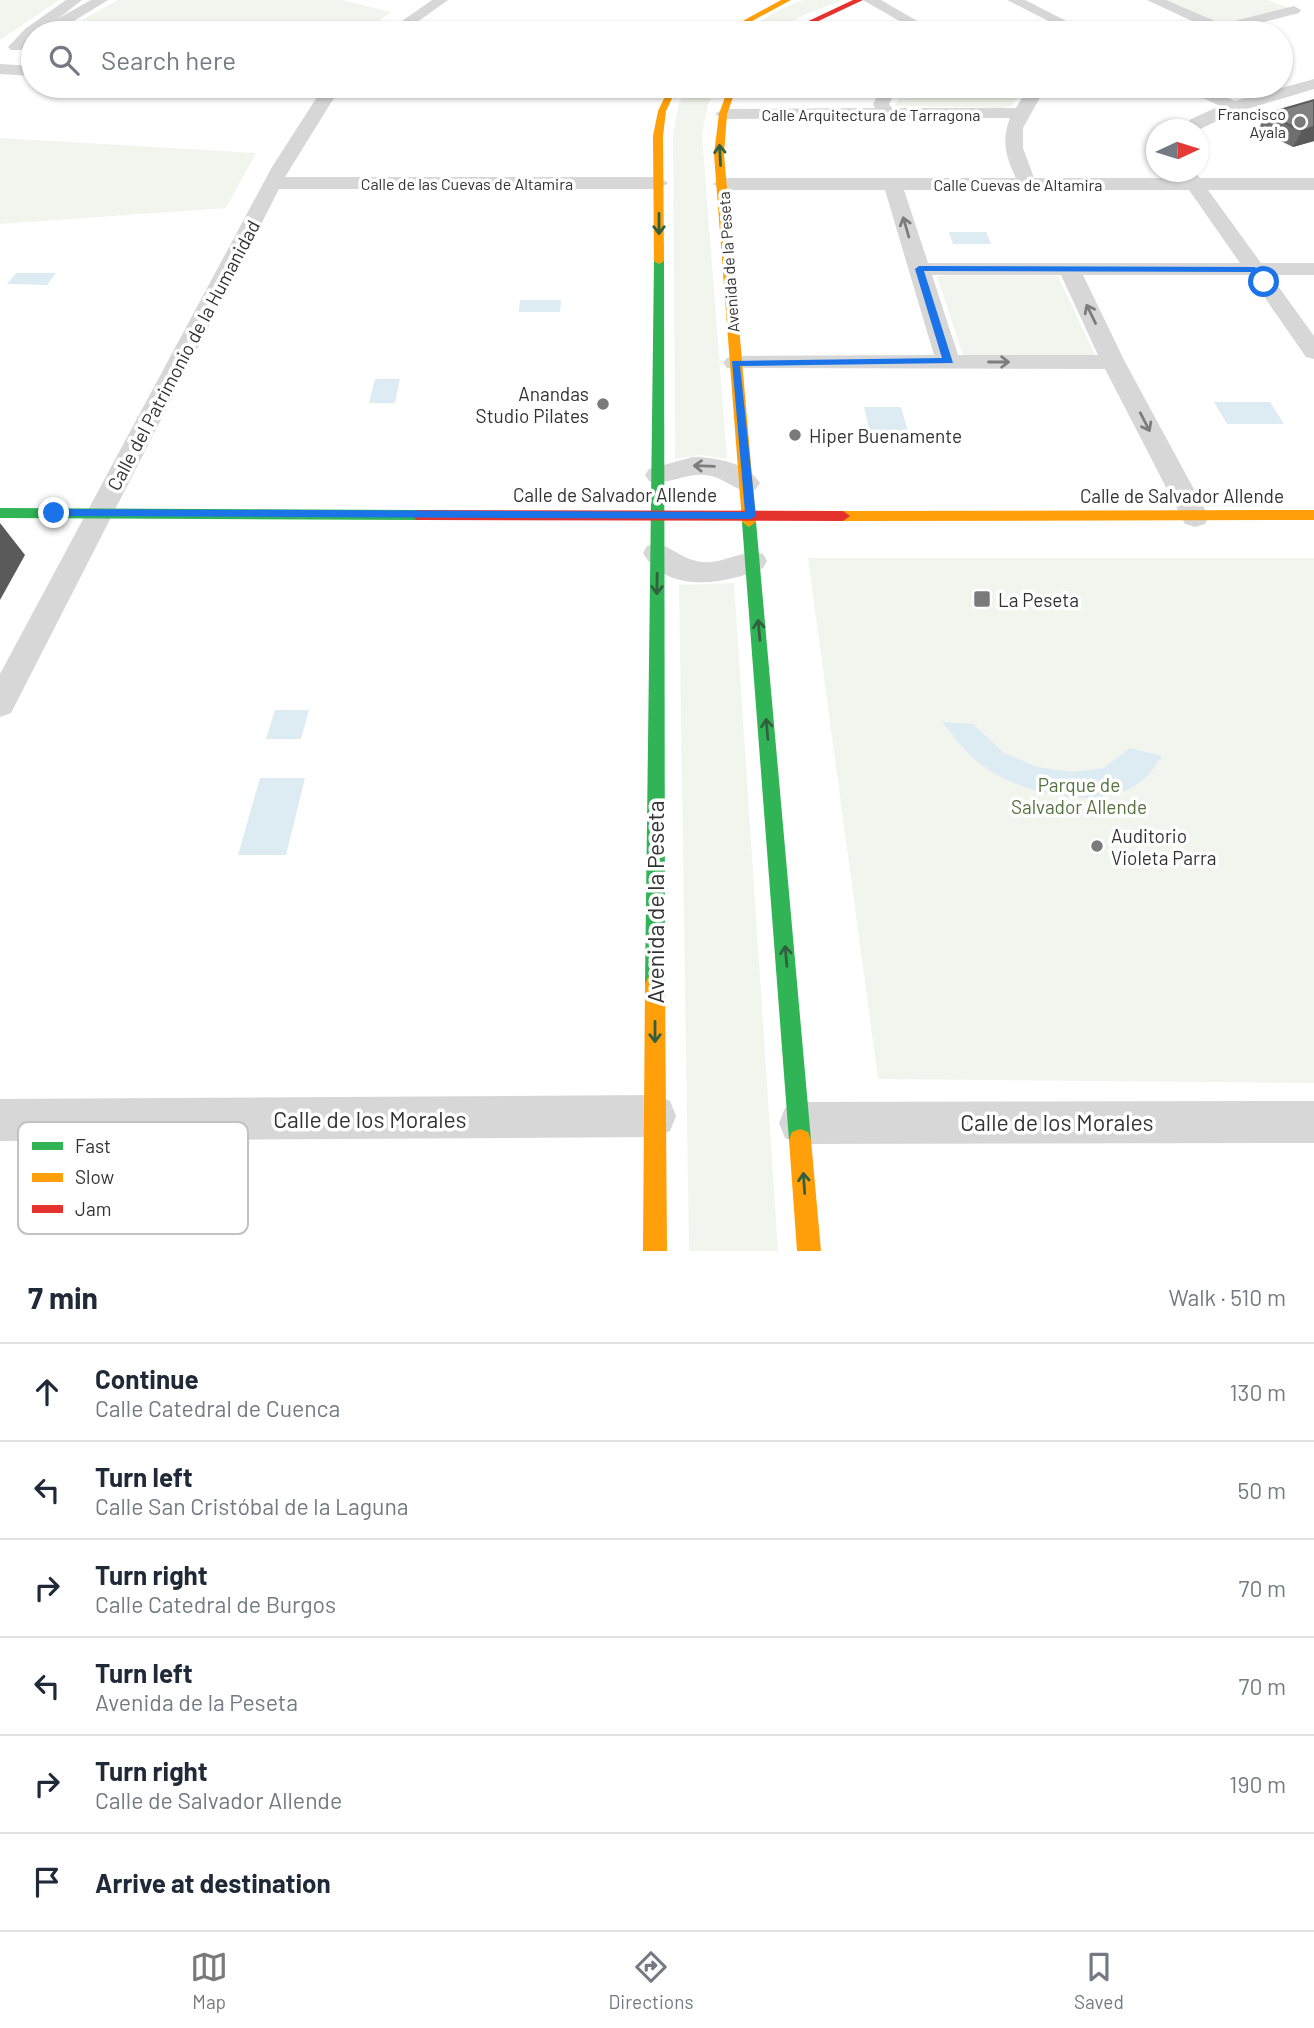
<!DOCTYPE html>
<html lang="en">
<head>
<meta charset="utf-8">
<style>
	:root { --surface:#fff; --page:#f2f2f3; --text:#1f2937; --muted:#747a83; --line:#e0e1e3; --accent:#7a7a7a }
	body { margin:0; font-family:Barlow,sans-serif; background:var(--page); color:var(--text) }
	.compass { position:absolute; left:1146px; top:119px; width:63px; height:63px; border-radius:50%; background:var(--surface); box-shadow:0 2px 5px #0004; rotate:86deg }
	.stop { position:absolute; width:21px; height:21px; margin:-16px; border:5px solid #1a73e8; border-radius:50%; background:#fff }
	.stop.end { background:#1a73e8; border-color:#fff; box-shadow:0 2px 7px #0008 }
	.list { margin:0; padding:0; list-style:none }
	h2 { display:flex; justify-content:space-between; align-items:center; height:91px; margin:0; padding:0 28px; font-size:30px }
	h2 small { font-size:23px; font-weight:400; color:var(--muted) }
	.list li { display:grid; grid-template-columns:46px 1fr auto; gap:21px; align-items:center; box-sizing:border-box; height:98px; padding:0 28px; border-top:2px solid var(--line) }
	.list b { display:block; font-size:26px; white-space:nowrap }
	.list p { margin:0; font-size:23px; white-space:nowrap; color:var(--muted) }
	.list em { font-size:23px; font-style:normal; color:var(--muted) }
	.icon { flex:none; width:38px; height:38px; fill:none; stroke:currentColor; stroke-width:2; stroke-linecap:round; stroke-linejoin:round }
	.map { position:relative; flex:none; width:1314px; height:1251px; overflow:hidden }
	.search { position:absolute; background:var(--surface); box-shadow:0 2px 5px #0004; left:21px; right:21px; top:21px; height:77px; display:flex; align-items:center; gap:18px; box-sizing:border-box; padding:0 24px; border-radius:38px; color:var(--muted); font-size:26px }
	.sheet { height:679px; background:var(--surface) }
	nav { display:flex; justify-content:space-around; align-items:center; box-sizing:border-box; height:98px; border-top:2px solid var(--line); background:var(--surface); font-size:19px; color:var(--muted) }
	nav a { display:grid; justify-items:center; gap:4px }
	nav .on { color:var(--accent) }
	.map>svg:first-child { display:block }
</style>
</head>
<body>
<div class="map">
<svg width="1314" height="1251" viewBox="0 0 1314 1251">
	<rect width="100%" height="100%" fill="#fff"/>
	<!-- green -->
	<g fill="#f1f5ed">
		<polygon points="0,0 59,0 0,40"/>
		<polygon points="118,0 342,0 391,12 362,33 244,33 82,20"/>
		<polygon points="803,0 842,0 804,15 771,33 740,33 781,9"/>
		<polygon points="1154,0 1268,0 1294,10 1221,29"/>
		<polygon points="689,86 717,86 708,104 702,135 727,459 700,455 675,459 673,135 679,103"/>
		<polygon points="906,86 1016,86 1022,91 1012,106 1002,108 895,106"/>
		<polygon points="0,138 256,153 226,208 0,224"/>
		<polygon points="937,276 1058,276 1095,355 963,355"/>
		<polygon points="808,558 1314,558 1314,1083 878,1079"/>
		<polygon points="734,583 778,1251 689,1251 679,585"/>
	</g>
	<!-- water -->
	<g fill="#ddebf3">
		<polygon points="949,232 986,232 991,244 953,244"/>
		<polygon points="16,273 56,273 47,285 7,284"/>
		<polygon points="520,300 561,300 560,312 519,312"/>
		<polygon points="375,379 400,379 395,403 369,403"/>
		<polygon points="1214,402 1270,402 1284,424 1227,424"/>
		<polygon points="864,407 901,407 912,445 873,445"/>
		<polygon points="275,710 309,710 301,739 266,739"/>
		<path d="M942,722L973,724L1004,753L1037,767L1073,772L1104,768L1130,748L1162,756C1157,763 1152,772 1145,778C1103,817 1013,793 974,759C962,748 952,734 942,722Z"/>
		<polygon points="260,778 305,778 286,855 238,855"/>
	</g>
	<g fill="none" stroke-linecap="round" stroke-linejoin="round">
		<!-- street -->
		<g fill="#d7d7d7" fill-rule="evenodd">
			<polygon points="66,0 82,0 59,18 91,0 108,0 66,26 56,26 55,21 38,33 33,33 33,37 21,50 11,50 8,47 25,29"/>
			<polygon points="432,0 448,0 402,33 385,33"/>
			<polygon points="863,0 881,0 938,33 920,33"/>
			<polygon points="1007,0 1025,0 1090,33 1072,33"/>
			<polygon points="1147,0 1166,0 1222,24 1294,6 1301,10 1299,13 1222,33 1198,33 1207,28"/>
			<polygon points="0,64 33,66 33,76 0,74"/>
			<polygon points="1314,79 1314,89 1234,113 1198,130 1180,130 1191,119 1220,106 1184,89 1182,86 1202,86 1235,101"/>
			<polygon points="251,86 344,86 332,101 285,177 659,177 668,183 659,189 279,189 11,713 0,717 0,674 272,167 319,94 259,91"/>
			<path d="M883,86H899L889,104L892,108H1016L1029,86H1052L1043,92L1023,128V148L1034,178H1181L1177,172H1195L1200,178H1314V190H1208L1261,263H1314V275H1270L1314,336V359L1306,357L1249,275H1083L1125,362L1209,517L1205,524L1195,527L1185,524L1105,369L727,368L723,363L727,358L735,356L934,355L885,190H722L713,184L722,178H1016C1006,158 1001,140 1010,118L723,119L715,114L723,109L875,108L873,104ZM904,190H1189L1240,263H928ZM932,275H1061L1098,355H958Z"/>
			<path d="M693,457C715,457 748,463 760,483L756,489L747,492C732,488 721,476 705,475C685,473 667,486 649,481L645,475L649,469Z"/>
			<path d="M657,543C673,548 685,561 703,562C724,564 743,548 763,554L767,561L763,568C727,584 667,595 643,553L647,546Z"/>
			<polygon points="655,1095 670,1101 676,1116 670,1131 655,1137 0,1141 0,1099"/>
			<polygon points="1314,1101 1314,1143 800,1144 785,1138 779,1123 785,1108 800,1102"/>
		</g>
		<!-- fast -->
		<g fill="#30b455" fill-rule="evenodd">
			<polygon points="659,258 664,261 665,984 662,991 655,994 648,991 645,984 654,261"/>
			<polygon points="0,508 417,510 424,515 417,520 0,518"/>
			<polygon points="749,517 756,522 811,1140 808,1148 800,1151 792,1148 789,1140 742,522"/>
		</g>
		<!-- slow -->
		<g fill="#ff9f0a" fill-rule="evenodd">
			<polygon points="781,0 791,0 730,33 721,33"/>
			<polygon points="670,86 678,86 666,111 663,136 664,261 659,264 654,261 653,136 658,111"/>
			<polygon points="729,86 737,86 727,114 724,154 756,522 749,527 742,522 714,154 719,114"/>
			<polygon points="1314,510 1314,520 843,521 836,516 843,511"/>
			<polygon points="655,974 662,977 665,984 667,1251 643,1251 645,984 648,977"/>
			<polygon points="800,1129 808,1132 811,1140 821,1251 797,1251 789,1140 792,1132"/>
		</g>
		<!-- jam -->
		<g fill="#e5322d" fill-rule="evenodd">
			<polygon points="853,0 863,0 793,33 783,33"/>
			<polygon points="417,510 843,511 850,516 843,521 417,520 410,515"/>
		</g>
	</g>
	<!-- wall -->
	<polygon fill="#6f6f6f" points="1314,100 1314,141 1293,147 1258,130 1266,114"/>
	<!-- shaded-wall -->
	<g fill="#5a5a5a">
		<polygon points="1314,127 1314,141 1293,147 1302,131"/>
		<polygon points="0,523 25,555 0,600"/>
	</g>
	<!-- building -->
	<polygon fill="#818181" stroke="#5a5a5a" stroke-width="2" points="1314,100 1314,127 1302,131 1266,114"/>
	<!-- one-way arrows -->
	<defs><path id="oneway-shaft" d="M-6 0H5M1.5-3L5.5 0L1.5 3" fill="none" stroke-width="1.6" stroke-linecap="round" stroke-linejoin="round" transform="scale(1.75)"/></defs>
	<g stroke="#32603f">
		<use href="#oneway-shaft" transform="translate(720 155) rotate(-93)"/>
		<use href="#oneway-shaft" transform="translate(659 224) rotate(90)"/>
		<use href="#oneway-shaft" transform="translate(657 584) rotate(91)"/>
		<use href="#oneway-shaft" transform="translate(759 630) rotate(-95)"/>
		<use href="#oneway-shaft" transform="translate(767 729) rotate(-95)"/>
		<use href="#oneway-shaft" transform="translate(786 956) rotate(-95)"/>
		<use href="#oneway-shaft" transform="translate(655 1032) rotate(90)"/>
		<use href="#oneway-shaft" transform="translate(804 1183) rotate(-94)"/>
	</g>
	<g stroke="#7d7d7d">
		<use href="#oneway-shaft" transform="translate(906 227) rotate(-106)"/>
		<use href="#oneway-shaft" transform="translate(1091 314) rotate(-116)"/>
		<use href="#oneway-shaft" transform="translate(999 362)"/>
		<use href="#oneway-shaft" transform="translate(1145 422) rotate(63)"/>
		<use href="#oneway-shaft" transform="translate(704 466) rotate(-178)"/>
	</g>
	<!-- route -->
	<polygon fill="#1a73e8" points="919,266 1255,267 1268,282 1261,284 1253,272 924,271 953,363 740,366 756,516 751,519 54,516 49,513 54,509 745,512 732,361 942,358 915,269"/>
	<!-- markers -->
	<g fill="#7a7a7a" stroke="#fff" stroke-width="2.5">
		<circle cx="1300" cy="122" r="7"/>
		<circle cx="603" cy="404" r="7"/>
		<circle cx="795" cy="435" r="7"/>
		<rect x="973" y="590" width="18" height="18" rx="3.5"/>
		<circle cx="1097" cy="846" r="7"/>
	</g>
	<g text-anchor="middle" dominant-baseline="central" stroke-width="7" stroke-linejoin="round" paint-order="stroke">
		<!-- far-poi labels -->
		<g font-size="16" fill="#333" stroke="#fff" text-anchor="end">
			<text x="1286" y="113">Francisco<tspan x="1286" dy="18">Ayala</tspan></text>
		</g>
		<!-- far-street labels -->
		<g font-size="16" fill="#333" stroke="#fff">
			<text x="871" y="114">Calle Arquitectura de Tarragona</text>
			<text x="467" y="183">Calle de las Cuevas de Altamira</text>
			<text x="1018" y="184">Calle Cuevas de Altamira</text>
			<text transform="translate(728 262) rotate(-94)">Avenida de la Peseta</text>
		</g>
		<!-- street labels -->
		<g font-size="19" fill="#333" stroke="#fff">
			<text transform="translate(183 355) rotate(-62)">Calle del Patrimonio de la Humanidad</text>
			<text x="615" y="494">Calle de Salvador Allende</text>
			<text x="1182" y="495">Calle de Salvador Allende</text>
		</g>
		<!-- poi labels -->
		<g font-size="19" fill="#333" stroke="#fff" text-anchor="start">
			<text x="589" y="393" text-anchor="end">Anandas<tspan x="589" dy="22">Studio Pilates</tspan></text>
			<text x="809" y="435">Hiper Buenamente</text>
			<text x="998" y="599">La Peseta</text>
			<text x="1111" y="835">Auditorio<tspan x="1111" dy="22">Violeta Parra</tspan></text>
		</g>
		<!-- park labels -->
		<g font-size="19" fill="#56703f" stroke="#fff">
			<text x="1079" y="784">Parque de<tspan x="1079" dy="22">Salvador Allende</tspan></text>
		</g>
		<!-- near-street labels -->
		<g font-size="23" fill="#333" stroke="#fff">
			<text transform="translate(655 902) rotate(-90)">Avenida de la Peseta</text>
			<text x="370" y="1119">Calle de los Morales</text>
			<text x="1057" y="1122">Calle de los Morales</text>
		</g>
	</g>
	<!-- legend -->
	<rect x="18" y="1122" width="230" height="112" rx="10" fill="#fff" stroke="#c2c2c2" stroke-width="2"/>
	<rect x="32" y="1142" width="31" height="8" fill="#30b455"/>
	<rect x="32" y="1173" width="31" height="9" fill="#ff9f0a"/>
	<rect x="32" y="1205" width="31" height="8" fill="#e5322d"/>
	<g font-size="19" fill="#333">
		<text x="75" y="1153">Fast</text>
		<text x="75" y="1184">Slow</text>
		<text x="75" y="1216">Jam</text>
	</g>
</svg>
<svg class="compass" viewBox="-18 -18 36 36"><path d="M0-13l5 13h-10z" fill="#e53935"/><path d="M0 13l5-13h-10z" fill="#747a83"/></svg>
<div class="stop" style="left:1264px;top:282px"></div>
<div class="stop end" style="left:54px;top:513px"></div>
<div class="search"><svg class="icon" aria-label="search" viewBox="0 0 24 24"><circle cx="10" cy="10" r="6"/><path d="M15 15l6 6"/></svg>Search here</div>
</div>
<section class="sheet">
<h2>7 min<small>Walk · 510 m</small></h2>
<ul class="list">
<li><svg class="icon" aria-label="ahead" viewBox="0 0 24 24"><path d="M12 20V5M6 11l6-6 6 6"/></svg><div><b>Continue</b><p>Calle Catedral de Cuenca</p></div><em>130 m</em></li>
<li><svg class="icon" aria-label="left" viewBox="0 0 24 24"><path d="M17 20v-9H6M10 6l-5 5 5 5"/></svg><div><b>Turn left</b><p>Calle San Cristóbal de la Laguna</p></div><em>50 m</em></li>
<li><svg class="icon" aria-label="right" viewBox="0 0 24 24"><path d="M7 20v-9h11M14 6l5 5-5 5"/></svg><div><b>Turn right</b><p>Calle Catedral de Burgos</p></div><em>70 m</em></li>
<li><svg class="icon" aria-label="left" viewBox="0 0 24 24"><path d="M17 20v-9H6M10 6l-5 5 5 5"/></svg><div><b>Turn left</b><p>Avenida de la Peseta</p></div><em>70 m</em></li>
<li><svg class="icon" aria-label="right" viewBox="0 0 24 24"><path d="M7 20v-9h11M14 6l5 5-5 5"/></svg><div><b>Turn right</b><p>Calle de Salvador Allende</p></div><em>190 m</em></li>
<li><svg class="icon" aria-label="arrive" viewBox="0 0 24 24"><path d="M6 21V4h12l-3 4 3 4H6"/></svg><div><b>Arrive at destination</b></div></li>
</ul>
</section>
<nav>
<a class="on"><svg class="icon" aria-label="map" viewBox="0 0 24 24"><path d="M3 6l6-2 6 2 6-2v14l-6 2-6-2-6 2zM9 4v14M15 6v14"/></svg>Map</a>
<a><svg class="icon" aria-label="directions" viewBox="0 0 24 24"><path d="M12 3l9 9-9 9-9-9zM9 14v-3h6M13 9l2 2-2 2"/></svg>Directions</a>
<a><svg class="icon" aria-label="saved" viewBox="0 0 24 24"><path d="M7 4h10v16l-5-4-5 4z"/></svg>Saved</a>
</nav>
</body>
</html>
